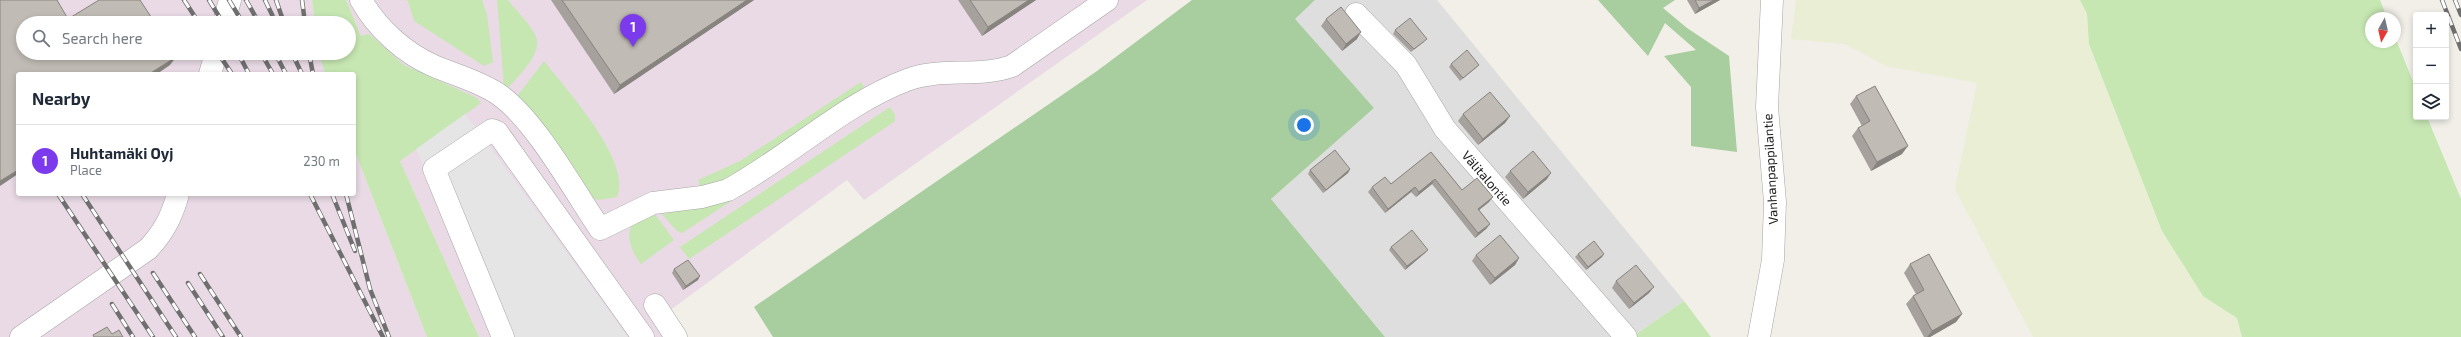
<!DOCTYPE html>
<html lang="en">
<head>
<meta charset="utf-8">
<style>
	:root { --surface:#fff; --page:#f2f2f3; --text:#1f2937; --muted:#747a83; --line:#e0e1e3; --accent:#7c3aed }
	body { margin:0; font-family:"Exo 2",sans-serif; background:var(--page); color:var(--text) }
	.controls { position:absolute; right:12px; top:12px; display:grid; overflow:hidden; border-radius:4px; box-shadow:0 2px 6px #0003 }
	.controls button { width:36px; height:36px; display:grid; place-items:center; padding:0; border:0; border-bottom:1px solid var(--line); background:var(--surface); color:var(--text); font:20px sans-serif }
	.compass { position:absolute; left:2365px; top:12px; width:36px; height:36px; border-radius:50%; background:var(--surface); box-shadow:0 2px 6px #0003; rotate:188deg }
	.you { position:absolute; left:1304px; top:125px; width:14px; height:14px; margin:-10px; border:3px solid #fff; border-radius:50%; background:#1a73e8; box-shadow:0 0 0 6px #1a73e833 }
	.badge { display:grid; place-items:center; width:26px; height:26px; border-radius:50%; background:var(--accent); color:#fff; font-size:13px; font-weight:700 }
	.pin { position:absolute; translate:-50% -33px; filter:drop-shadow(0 1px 2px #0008) }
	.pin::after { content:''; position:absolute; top:21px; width:14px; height:12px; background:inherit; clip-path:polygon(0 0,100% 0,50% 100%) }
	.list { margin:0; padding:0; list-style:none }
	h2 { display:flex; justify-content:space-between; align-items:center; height:52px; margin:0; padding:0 16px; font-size:17px }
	h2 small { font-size:13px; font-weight:400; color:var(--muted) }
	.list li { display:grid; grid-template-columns:26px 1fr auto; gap:12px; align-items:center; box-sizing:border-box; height:72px; padding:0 16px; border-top:1px solid var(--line) }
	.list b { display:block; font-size:15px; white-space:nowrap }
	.list p { margin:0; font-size:13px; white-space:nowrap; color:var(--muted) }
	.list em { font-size:13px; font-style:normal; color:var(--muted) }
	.icon { flex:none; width:22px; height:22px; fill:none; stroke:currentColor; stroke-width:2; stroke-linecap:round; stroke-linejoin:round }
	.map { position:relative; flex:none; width:2461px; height:337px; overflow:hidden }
	.search { position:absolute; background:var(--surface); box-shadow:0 2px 6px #0003; left:16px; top:16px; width:340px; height:44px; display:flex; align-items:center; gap:10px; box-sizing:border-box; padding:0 14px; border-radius:22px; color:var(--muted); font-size:15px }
	.panel { position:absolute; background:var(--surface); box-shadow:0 2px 6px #0003; left:16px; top:72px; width:340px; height:124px; border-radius:4px }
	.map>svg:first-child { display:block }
</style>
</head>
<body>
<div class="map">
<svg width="2461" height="337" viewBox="0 0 2461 337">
	<rect width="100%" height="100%" fill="#f1efe8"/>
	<!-- residential -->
	<polygon fill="#dfdede" points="1315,0 1437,0 1684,301 1632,337 1385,337 1271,199 1374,108 1294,19"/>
	<!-- industrial -->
	<g fill="#e9dae5">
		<polygon points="0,0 312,0 315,23 23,23 23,53 319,53 325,74 18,74 18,194 354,194 354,149 427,337 0,337"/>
		<polygon points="346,0 1147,0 864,200 847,180 654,322 663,337 479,337 400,161 361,36"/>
	</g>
	<!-- farmland -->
	<polygon fill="#e9eed5" points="1796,0 2080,0 2087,14 2089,44 2162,231 2203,296 2237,318 2242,337 2033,337 1955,189 1977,83 1886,66 1845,44 1791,39"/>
	<!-- grass -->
	<g fill="#c6e7b2">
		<polygon points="312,0 346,0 361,36 369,34 404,65 477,98 481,103 400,161 479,337 427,337 354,149 354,74 325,74 319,53 349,53 349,23 315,23"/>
		<polygon points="405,0 482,0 487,15 493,62 484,66 414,21 408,1"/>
		<path d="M497,0H508C516,11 531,24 536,37C543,54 517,77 507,89L504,87Z"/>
		<polygon points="2080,0 2380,0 2387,18 2371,18 2371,42 2395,42 2395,37 2416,89 2416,117 2427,117 2461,199 2461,337 2242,337 2237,318 2203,296 2162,231 2089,44 2087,14"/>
		<path d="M544,61C565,88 633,162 617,197L599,200L591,198L515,99Z"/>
		<polygon points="861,82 866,90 740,174 701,189 698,180 740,161"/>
		<polygon points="890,107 895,115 895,121 891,124 689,259 680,247"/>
		<polygon points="732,196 733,200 682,233 677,231 662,214 714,205"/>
		<path d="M654,213L674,240L641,264C633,254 622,232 636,221C641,218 648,216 654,213Z"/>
		<polygon points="1684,301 1711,337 1632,337"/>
	</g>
	<!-- forest -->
	<g fill="#a8cd9f">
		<polygon points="1192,0 1315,0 1295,19 1374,108 1271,199 1385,337 773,337 754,307 1097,71"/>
		<polygon points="1598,0 1675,0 1663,8 1687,28 1729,56 1737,152 1691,146 1691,87 1664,56 1696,50 1665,23 1648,56"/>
	</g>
	<!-- parking -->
	<polygon fill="#e5e5e5" points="465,114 482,136 628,337 497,337 416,149"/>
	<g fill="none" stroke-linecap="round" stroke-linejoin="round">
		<defs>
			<g id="minor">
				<path d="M361,0C377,28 404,53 434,66C455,75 479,81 498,94C535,119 574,191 600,229L653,203L702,197L728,190C787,158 845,103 907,80C940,67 979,78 1012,66L1107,0"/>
				<polyline points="1356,14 1406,65 1445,129 1626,337"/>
				<polyline points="224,23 230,0"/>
				<polyline points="210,74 216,53"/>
				<polyline points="655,305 676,337"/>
				<path d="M21,337L148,249C164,232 172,216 178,194"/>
				<polyline points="503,337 434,169 492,130 497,132 643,337"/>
				<polyline points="1759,337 1773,260 1775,202 1767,107 1772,0"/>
			</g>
		</defs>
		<!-- minor casing -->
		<use href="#minor" stroke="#a5a5a5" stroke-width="23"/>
		<!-- minor -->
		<use href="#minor" stroke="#fff" stroke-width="22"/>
		<defs>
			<g id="rail">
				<polyline points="184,0 199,23"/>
				<polyline points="209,0 223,23"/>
				<polyline points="229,0 243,23"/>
				<polyline points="246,0 259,23"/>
				<polyline points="265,0 276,23"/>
				<polyline points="276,0 284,23"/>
				<polyline points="302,0 305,23"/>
				<polyline points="2442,0 2461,49"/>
				<polyline points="2455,0 2461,15"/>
				<polyline points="218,53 232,74"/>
				<polyline points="238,53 249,74"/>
				<polyline points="261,53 273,74"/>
				<polyline points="275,53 286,74"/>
				<polyline points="292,53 302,74"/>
				<polyline points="309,53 313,74"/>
				<polyline points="58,194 153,337"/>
				<polyline points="82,194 176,337"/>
				<polyline points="310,194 383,337"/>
				<polyline points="332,194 355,251"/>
				<polyline points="346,194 370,289 389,337"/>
				<polyline points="153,273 195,337"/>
				<polyline points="200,274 241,337"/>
				<polyline points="188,283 223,337"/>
				<polyline points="112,304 133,337"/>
			</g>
		</defs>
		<!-- rail casing -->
		<use href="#rail" stroke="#6f6f6f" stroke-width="4.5"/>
		<!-- rail -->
		<use href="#rail" stroke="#fff" stroke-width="3" stroke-dasharray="9" stroke-linecap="butt"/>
	</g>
	<!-- wall -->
	<g fill="#a6a19c">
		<polygon points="551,0 754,0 614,94"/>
		<polygon points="958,0 1036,0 982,36"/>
		<polygon points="1687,0 1720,0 1695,14"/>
		<polygon points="1326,19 1357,39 1342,51 1321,26"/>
		<polygon points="1395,30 1424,42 1411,52 1393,34"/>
		<polygon points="1451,64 1479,65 1476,68 1460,81 1449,67"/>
		<polygon points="1856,96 1902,154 1871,171 1852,136 1858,128 1862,126 1850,104"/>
		<polygon points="1463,114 1510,116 1505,123 1478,145 1458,121"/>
		<polygon points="1431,152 1462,190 1489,202 1479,210 1490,224 1486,229 1475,238 1432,184 1416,197 1411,192 1385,213 1368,192 1372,187 1391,184"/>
		<polygon points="1350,169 1348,173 1323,193 1308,174 1310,170"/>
		<polygon points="1510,171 1547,179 1523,199 1505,177"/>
		<polygon points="1391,247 1425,253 1405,270 1389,250"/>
		<polygon points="1578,254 1604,254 1602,257 1586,270 1575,257"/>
		<polygon points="1476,255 1519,258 1515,265 1490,285 1472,261"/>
		<polygon points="1910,264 1962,314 1956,322 1930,337 1924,337 1906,304 1913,296 1916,294 1904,273"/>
		<polygon points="674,269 698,280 683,290 672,273"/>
		<polygon points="1616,281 1649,293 1629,309 1612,288"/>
	</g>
	<!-- shaded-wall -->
	<g fill="#87837f">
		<polygon points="747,0 754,0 614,94 620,85"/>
		<polygon points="1029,0 1036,0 982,36 988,27"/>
		<polygon points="1714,0 1720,0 1695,14 1699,8"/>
		<polygon points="1361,32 1357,39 1342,51 1346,44"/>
		<polygon points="176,57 170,65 157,74 149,74"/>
		<polygon points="1510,116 1505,123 1478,145 1483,139"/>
		<polygon points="1908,146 1902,154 1871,171 1877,162"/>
		<polygon points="1350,169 1348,173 1323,193 1326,190"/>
		<polygon points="18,170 18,174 0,186 0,181"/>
		<polygon points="1551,173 1547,179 1523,199 1528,192"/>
		<polygon points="1435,179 1432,184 1416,197 1419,192"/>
		<polygon points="1415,187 1411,192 1385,213 1388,209"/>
		<polygon points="1493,197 1489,202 1474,214 1478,209"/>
		<polygon points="1490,224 1486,229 1475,238 1478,233"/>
		<polygon points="1428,250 1425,253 1405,270 1407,266"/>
		<polygon points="1604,254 1602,257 1586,270 1588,267"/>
		<polygon points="1519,258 1515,265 1490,285 1495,278"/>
		<polygon points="700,276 698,280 683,290 686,286"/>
		<polygon points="1654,287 1649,293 1629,309 1634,303"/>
		<polygon points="1962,314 1956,322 1930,337 1927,337 1932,331"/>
	</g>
	<!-- building -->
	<g fill="#c1bbb5" stroke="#87837f">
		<polygon points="0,0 57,0 68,19 99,0 140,0 155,23 23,23 23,53 174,53 176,57 149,74 18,74 18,170 0,181"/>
		<polygon points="562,0 747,0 620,85"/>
		<polygon points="970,0 1029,0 988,27"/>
		<polygon points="1695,0 1714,0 1699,8"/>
		<polygon points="1341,7 1361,32 1346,44 1326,19"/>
		<polygon points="1410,18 1427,39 1414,49 1395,30"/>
		<polygon points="1467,50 1479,65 1463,78 1451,64"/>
		<polygon points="1875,86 1908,146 1877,162 1858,128 1870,121 1856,96"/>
		<polygon points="1490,92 1510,116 1483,139 1463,114"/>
		<polygon points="1335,150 1350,169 1326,190 1310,170"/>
		<polygon points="1533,151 1551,173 1528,192 1510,171"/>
		<polygon points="1431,152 1462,190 1477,178 1493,197 1478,209 1490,224 1478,233 1435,179 1419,192 1415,187 1388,209 1372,187 1385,177 1391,184"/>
		<polygon points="1412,230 1428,250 1407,266 1391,247"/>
		<polygon points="1500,235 1519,258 1495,278 1476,255"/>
		<polygon points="1594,241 1604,254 1588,267 1578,254"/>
		<polygon points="1929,254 1962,314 1932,331 1913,296 1924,290 1910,264"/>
		<polygon points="688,260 700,276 686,286 674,269"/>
		<polygon points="1636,265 1654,287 1634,303 1616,281"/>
		<polygon points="107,327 112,334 119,330 123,337 94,337 93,335"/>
	</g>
	<g text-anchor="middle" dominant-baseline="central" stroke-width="3" stroke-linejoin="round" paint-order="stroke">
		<!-- street labels -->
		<g font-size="13" fill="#212121" stroke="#fff">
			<text transform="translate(1770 169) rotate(-93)">Vanhanpappilantie</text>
			<text transform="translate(1487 178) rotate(49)">Välitalontie</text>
		</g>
	</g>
</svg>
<div class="controls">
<button>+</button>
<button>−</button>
<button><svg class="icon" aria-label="layers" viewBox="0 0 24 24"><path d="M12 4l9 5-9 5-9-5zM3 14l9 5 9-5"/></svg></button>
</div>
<svg class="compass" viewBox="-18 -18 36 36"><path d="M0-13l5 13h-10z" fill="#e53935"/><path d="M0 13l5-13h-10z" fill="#747a83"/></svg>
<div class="you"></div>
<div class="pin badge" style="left:633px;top:47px">1</div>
<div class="search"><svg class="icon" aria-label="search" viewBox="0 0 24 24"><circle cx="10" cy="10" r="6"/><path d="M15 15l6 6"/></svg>Search here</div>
<section class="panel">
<h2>Nearby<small></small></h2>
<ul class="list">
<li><span class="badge">1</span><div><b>Huhtamäki Oyj</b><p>Place</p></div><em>230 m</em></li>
</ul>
</section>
</div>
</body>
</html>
